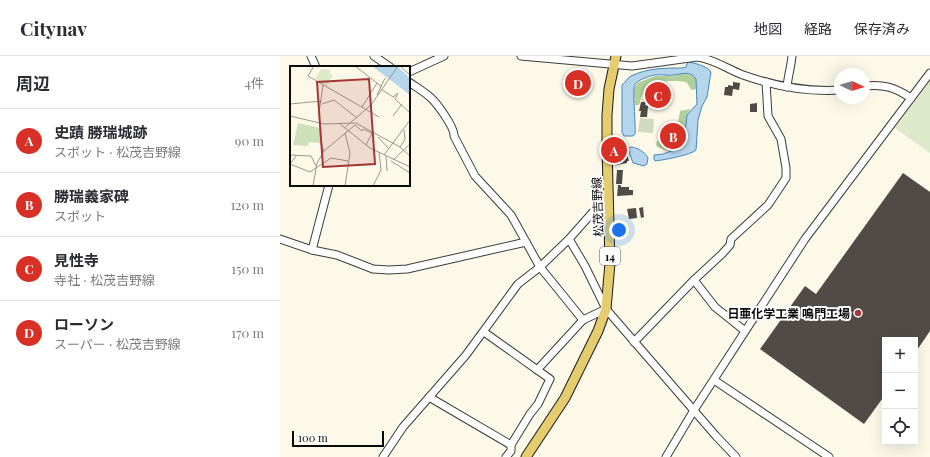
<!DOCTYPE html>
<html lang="ja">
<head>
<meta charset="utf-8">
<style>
	:root { --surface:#fff; --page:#f2f2f3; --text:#2b2b33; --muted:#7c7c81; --line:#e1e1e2; --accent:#d93025 }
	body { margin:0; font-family:"Playfair Display","Noto Sans JP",serif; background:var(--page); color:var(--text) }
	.controls { position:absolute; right:12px; bottom:12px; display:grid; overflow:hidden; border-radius:0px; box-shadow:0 4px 16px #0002 }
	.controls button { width:36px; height:36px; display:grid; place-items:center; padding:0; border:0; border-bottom:1px solid var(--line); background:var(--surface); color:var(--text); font:20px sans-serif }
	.compass { position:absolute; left:554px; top:12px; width:36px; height:36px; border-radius:50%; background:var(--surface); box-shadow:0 4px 16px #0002; rotate:94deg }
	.scale { position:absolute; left:12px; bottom:10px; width:92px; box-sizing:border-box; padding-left:4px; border:2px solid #090909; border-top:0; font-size:11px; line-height:14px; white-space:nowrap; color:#090909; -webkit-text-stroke:3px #fff; paint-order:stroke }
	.you { position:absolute; left:339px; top:174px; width:14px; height:14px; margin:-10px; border:3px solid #fff; border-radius:50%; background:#1a73e8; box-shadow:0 0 0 6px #1a73e833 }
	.badge { display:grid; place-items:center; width:26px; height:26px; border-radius:50%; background:var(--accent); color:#fff; font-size:13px; font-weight:700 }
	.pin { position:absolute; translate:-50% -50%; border:2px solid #fff; box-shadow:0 1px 4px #0006 }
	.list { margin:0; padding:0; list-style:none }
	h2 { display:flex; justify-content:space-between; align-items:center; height:52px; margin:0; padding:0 16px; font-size:17px }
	h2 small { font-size:13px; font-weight:400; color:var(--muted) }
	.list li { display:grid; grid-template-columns:26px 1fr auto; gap:12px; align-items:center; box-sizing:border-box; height:64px; padding:0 16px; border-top:1px solid var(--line) }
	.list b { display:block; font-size:15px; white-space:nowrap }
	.list p { margin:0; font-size:13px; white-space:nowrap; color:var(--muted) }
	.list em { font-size:13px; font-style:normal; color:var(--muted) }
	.icon { flex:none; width:22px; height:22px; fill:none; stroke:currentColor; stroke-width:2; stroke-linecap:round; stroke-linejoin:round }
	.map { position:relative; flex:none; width:650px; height:401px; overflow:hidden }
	header { display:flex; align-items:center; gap:24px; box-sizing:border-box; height:56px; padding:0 20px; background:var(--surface); border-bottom:1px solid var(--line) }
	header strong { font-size:19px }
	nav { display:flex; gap:22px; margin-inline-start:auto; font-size:14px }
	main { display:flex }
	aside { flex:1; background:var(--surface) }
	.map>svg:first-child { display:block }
</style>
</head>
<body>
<header>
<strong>Citynav</strong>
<nav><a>地図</a><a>経路</a><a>保存済み</a></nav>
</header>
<main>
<aside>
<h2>周辺<small>4件</small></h2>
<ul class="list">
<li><span class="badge">A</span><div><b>史蹟 勝瑞城跡</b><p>スポット · 松茂吉野線</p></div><em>90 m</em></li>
<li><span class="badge">B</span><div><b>勝瑞義家碑</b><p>スポット</p></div><em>120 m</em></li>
<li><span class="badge">C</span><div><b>見性寺</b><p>寺社 · 松茂吉野線</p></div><em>150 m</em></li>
<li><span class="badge">D</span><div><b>ローソン</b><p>スーパー · 松茂吉野線</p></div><em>170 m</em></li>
</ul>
</aside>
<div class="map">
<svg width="650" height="401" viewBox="0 0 650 401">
	<rect width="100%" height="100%" fill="#fcf9e9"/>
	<!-- forest -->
	<g fill="#b0cf9a">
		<path d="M403,17C414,18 419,22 416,33L412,34C409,32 409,28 406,26C393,24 374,24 365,34C361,38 361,44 359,49H355L354,33L357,27L375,20H393Z"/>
		<polygon points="410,53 409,56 407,58 404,86 402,90 387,95 378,91 376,89 377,85 395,84 400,55"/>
	</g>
	<!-- cemetery -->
	<polygon fill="#d0dabe" points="360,62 374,63 373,77 358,76"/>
	<!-- pitch -->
	<polygon fill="#dde9c8" points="650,25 650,97 615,72"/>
	<!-- water -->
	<g fill="#b4d5ec" stroke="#4687b9">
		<path d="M408,6C415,7 427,10 431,16L427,41L422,50L418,64L416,94C411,99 383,104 375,105L374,103V99L383,98L402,91L404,87L407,59L417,48L416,23C410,14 402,18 393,19C387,20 381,18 375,19C369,20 358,24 355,28C352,33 356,69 355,78L353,80H344L342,76V29C346,26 347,22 351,20C368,12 384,12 402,12L406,11Z"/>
		<path d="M350,91C357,91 365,96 368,102L367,108L364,110L353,107L348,93Z"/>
	</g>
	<!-- building -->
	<g fill="#504b47">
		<polygon points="294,17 304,18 302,36 292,35"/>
		<polygon points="453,26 460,27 459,34 453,33 452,40 444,39 445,31 448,31 448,29 453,30"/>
		<polygon points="371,32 386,33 385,46 370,44"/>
		<polygon points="361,46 366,46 365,49 368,50 367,61 360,61 361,55 359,55"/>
		<polygon points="477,47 477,56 470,56 470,48"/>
		<polygon points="346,94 349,105 347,105 347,107 335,109 335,105 340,105 340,95"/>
		<polygon points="337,114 343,114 342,128 336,128"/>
		<polygon points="623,117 650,136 650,275 635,297 635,284 605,284 605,339 584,368 480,293 525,230 536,238"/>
		<polygon points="338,129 341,129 341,131 349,131 349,134 353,134 353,139 337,140"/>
		<polygon points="363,151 364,161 361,162 359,152"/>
		<polygon points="356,152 357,162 349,163 347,153"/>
	</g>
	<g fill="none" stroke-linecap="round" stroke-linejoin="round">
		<defs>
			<g id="minor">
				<polyline points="31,0 36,11"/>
				<polyline points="94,0 110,11"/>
				<path d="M241,0L352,10L417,1C434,3 447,13 463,19C494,30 527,36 560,34"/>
				<polyline points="129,16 164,0"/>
				<path d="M129,26C136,31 143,35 150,41C157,47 175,72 174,80L195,120L231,159L260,211L303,264"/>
				<path d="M584,30C604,28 614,31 631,42"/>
				<path d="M507,31C508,20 511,11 512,0"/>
				<polyline points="0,183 32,194 57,199 93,213 109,214 127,213 246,186"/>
				<polyline points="289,183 305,210 326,253 436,380 456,401"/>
				<polyline points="32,194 49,129"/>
				<polyline points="414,224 435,251 465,275"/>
				<polyline points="204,276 270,323 258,348 250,358 231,389 231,395 226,401"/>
				<polyline points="354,286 414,224 442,198 450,189 451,183 488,149 506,122 506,112 501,83 488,60 486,26"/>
				<polyline points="257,314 303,264 326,253"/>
				<polyline points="434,324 549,401"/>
				<polyline points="149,341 231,389"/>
				<polyline points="103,401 123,371 186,299 238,228 260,211 289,183 328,139"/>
				<polyline points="386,401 414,354 525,183 650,17"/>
			</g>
			<polyline id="major" points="246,401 285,342 318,275 326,253 330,207 327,91 327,59 329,33 336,0"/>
		</defs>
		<!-- minor casing -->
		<use href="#minor" stroke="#3c3c3c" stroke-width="9"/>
		<!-- major casing -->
		<use href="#major" stroke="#1a1a1a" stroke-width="11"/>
		<!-- minor -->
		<use href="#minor" stroke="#fff" stroke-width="7"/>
		<!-- major -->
		<use href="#major" stroke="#e5cd6f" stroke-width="9"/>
	</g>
	<!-- markers -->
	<circle fill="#a53637" stroke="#fff" stroke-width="1.5" cx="578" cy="257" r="4"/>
	<g text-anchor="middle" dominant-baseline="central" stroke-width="4" stroke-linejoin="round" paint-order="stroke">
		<!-- shield labels -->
		<rect fill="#fff" stroke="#535353" stroke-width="1" x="320" y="191" width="20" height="18" rx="3"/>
		<g font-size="11" font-weight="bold" fill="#090909">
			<text x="330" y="200">14</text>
		</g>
		<!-- street labels -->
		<g font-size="12" fill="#090909" stroke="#fff">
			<text transform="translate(317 151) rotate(-92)">松茂吉野線</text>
		</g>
		<!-- poi labels -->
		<g font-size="12" font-weight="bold" fill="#090909" stroke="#fff" text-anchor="end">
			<text x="570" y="257">日亜化学工業 鳴門工場</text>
		</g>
	</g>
	<!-- overview -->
	<g transform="translate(10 10)">
		<rect width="120" height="120" fill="#fcf9e9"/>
		<path d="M8,57L30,62V77L19,76L18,80L3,79Z" fill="#cce1b8"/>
		<path d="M31,3L41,4L39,7L43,9L37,20L25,13Z" fill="#dde9c8"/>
		<path d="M82,0H107L120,12V29Z" fill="#b4d5ec"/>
		<path fill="none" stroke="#9b998f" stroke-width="1" d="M24,0L18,10L89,51M65,0L92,21M110,0L120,9M33,19L29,47L31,78L34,85M91,23L103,31L108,27L105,33L120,47M87,29L95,12M0,38L32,35M32,38L44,34L67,52M72,41L87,17M0,50L34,58L66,57L110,81L120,90M103,50L112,38M50,58L80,82L120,101M65,59L72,65L73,63L84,68M54,62L81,39L108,0M88,71L98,82M76,79L82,67M110,81L115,73L114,64M0,89L21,90L26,100M94,89L120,54M6,90L0,98L20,106L41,92L58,95M96,90L97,105M103,94L120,78M101,95L120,107M23,120L27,97L34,85L65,59M55,120L60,87L55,67M83,120L91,104L89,86"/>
		<path fill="#a53637" fill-opacity="0.15" stroke="#a53637" stroke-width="2" d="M79,13L85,98L33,101L27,16Z"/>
		<rect width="120" height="120" fill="none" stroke="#090909" stroke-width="2"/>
	</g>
</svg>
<div class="controls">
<button>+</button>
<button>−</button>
<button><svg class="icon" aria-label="locate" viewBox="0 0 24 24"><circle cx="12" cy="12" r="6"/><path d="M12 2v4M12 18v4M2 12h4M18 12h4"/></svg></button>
</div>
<svg class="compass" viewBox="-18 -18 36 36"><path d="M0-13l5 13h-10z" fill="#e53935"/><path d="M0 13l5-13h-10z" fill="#7c7c81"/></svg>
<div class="scale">100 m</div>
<div class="you"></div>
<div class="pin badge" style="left:334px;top:94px">A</div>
<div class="pin badge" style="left:393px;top:80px">B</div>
<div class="pin badge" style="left:378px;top:39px">C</div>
<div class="pin badge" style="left:298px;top:27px">D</div>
</div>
</main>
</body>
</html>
